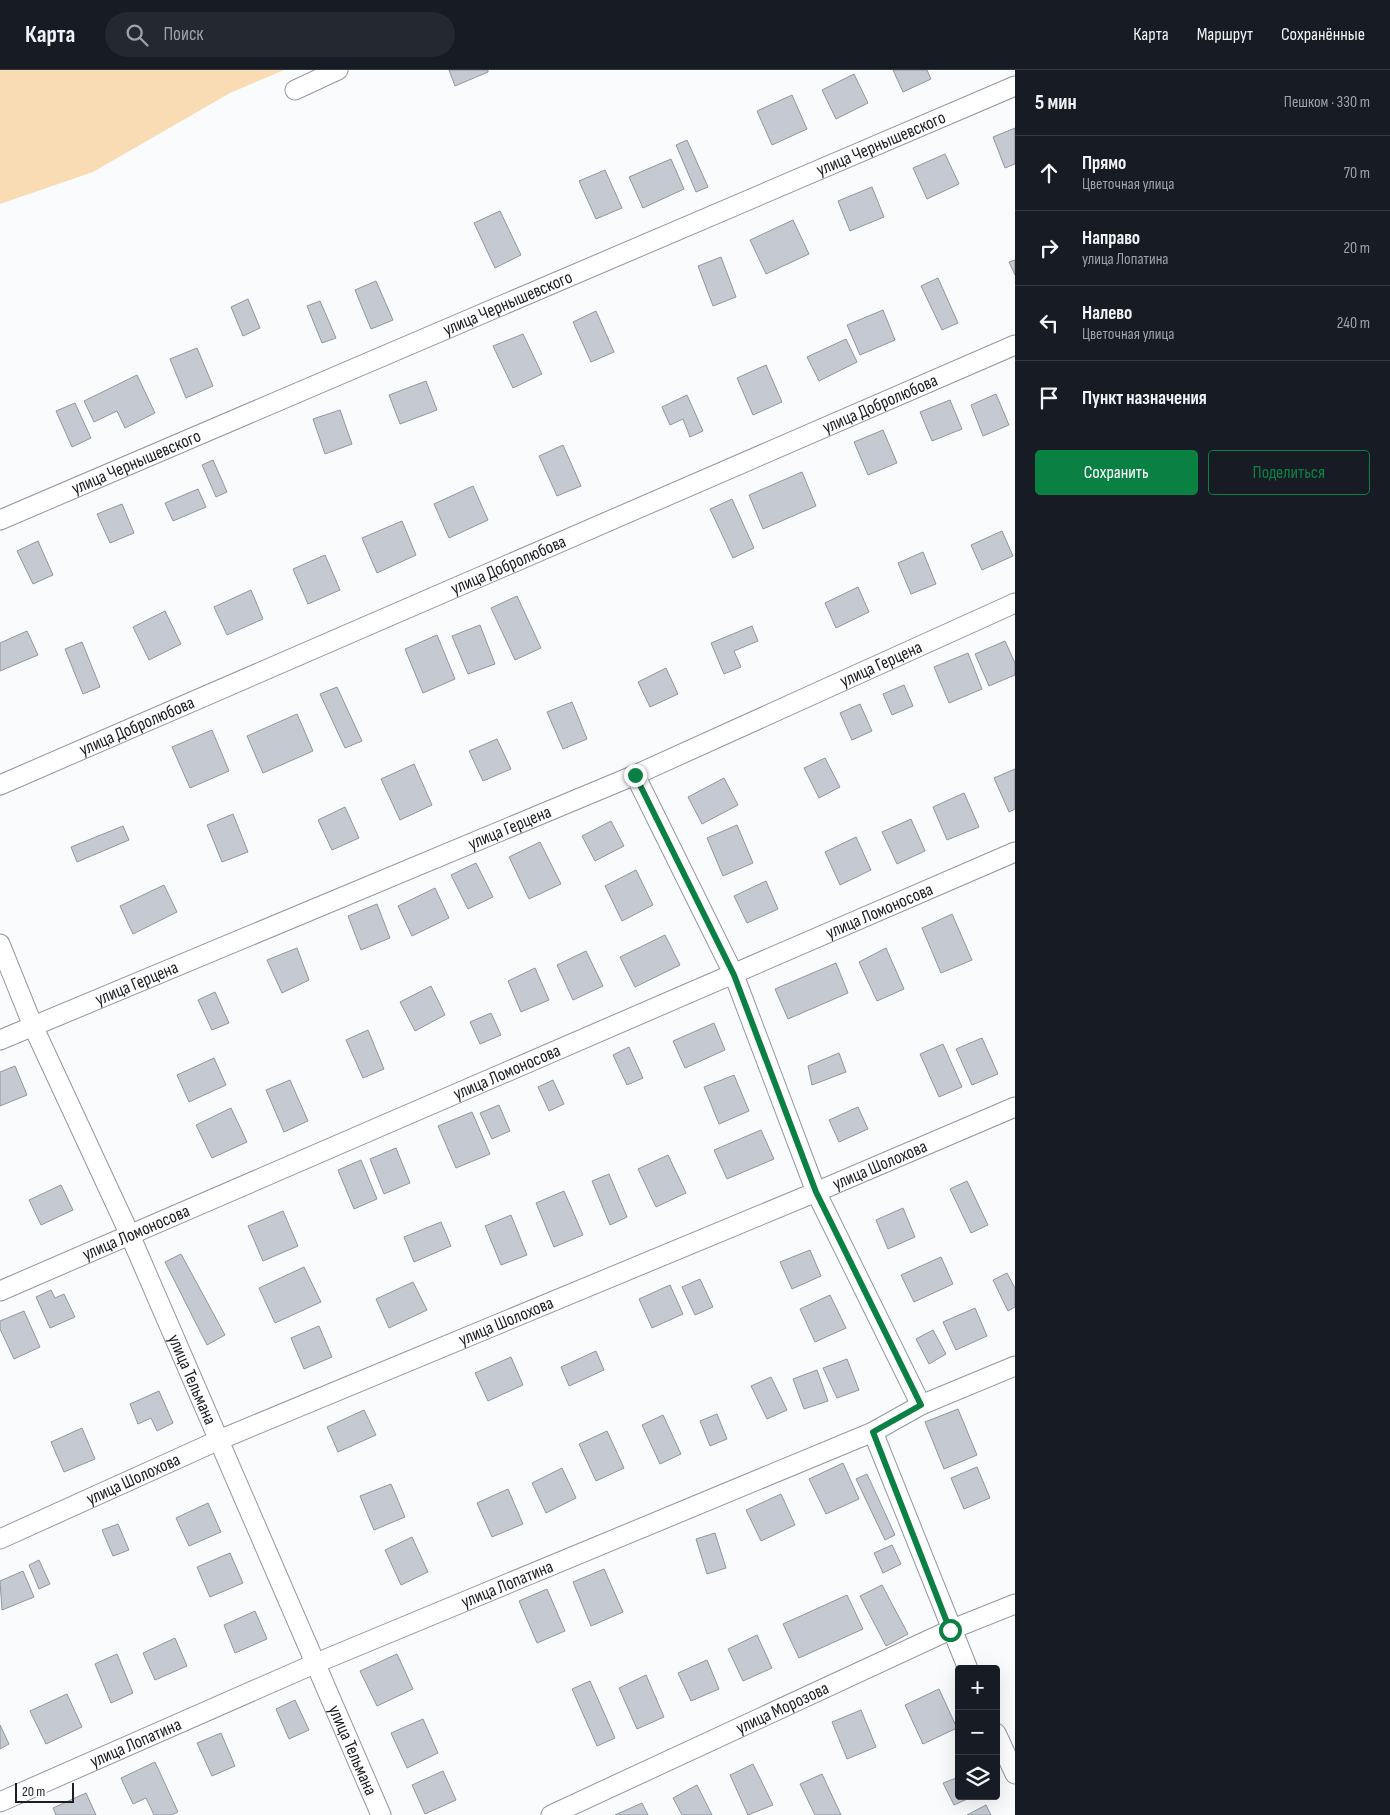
<!DOCTYPE html>
<html lang="ru">
<head>
<meta charset="utf-8">
<style>
	:root { --surface:#171b24; --page:#242831; --text:#f1f3f6; --muted:#9ea1a6; --line:#363941; --accent:#0b8043 }
	body { margin:0; font-family:"Sofia Sans Condensed",sans-serif; background:var(--page); color:var(--text) }
	.controls { position:absolute; right:15px; bottom:15px; display:grid; overflow:hidden; border-radius:5px; box-shadow:0 5px 20px #0002 }
	.controls button { width:45px; height:45px; display:grid; place-items:center; padding:0; border:0; border-bottom:1px solid var(--line); background:var(--surface); color:var(--text); font:25px sans-serif }
	.scale { position:absolute; left:15px; bottom:12px; width:59px; box-sizing:border-box; padding-left:5px; border:2px solid #1e1f23; border-top:0; font-size:14px; line-height:18px; white-space:nowrap; color:#1e1f23; -webkit-text-stroke:4px #fafbfd; paint-order:stroke }
	.stop { position:absolute; width:15px; height:15px; margin:-11px; border:4px solid #0b8043; border-radius:50%; background:#fff }
	.stop.end { background:#0b8043; border-color:#fff; box-shadow:0 1px 5px #0008 }
	.list { margin:0; padding:0; list-style:none }
	h2 { display:flex; justify-content:space-between; align-items:center; height:65px; margin:0; padding:0 20px; font-size:21px }
	h2 small { font-size:16px; font-weight:400; color:var(--muted) }
	.list li { display:grid; grid-template-columns:32px 1fr auto; gap:15px; align-items:center; box-sizing:border-box; height:75px; padding:0 20px; border-top:1px solid var(--line) }
	.list b { display:block; font-size:19px; white-space:nowrap }
	.list p { margin:0; font-size:16px; white-space:nowrap; color:var(--muted) }
	.list em { font-size:16px; font-style:normal; color:var(--muted) }
	.actions { display:flex; gap:10px; padding:15px 20px }
	.actions a { flex:1; padding:11px 0; border:1px solid var(--accent); border-radius:5px; text-align:center; font-size:18px; color:var(--accent) }
	.actions .main { background:var(--accent); color:#fff }
	.icon { flex:none; width:28px; height:28px; fill:none; stroke:currentColor; stroke-width:2; stroke-linecap:round; stroke-linejoin:round }
	.map { position:relative; flex:none; width:1015px; height:1745px; overflow:hidden }
	header { display:flex; align-items:center; gap:30px; box-sizing:border-box; height:70px; padding:0 25px; background:var(--surface); border-bottom:1px solid var(--line) }
	header strong { font-size:24px }
	nav { display:flex; gap:28px; margin-inline-start:auto; font-size:18px }
	.search { width:350px; height:45px; background:var(--page); display:flex; align-items:center; gap:12px; box-sizing:border-box; padding:0 18px; border-radius:28px; color:var(--muted); font-size:19px }
	main { display:flex }
	aside { flex:1; background:var(--surface) }
	.map>svg:first-child { display:block }
</style>
</head>
<body>
<header>
<strong>Карта</strong>
<div class="search"><svg class="icon" aria-label="search" viewBox="0 0 24 24"><circle cx="10" cy="10" r="6"/><path d="M15 15l6 6"/></svg>Поиск</div>
<nav><a>Карта</a><a>Маршрут</a><a>Сохранённые</a></nav>
</header>
<main>
<div class="map">
<svg width="1015" height="1745" viewBox="0 0 1015 1745">
	<rect width="100%" height="100%" fill="#fafbfd"/>
	<!-- green -->
	<polygon fill="#f9dcb4" points="0,0 284,0 230,23 93,102 0,134"/>
	<!-- building -->
	<g fill="#c5c9d2" stroke="#93969f">
		<polygon points="449,0 488,0 488,2 455,16"/>
		<polygon points="893,0 927,0 931,9 903,22"/>
		<polygon points="854,4 868,33 836,49 822,20"/>
		<polygon points="792,25 807,59 772,75 757,41"/>
		<polygon points="1015,58 1015,94 1005,98 993,67"/>
		<polygon points="687,70 708,117 696,122 676,75"/>
		<polygon points="945,84 959,114 927,129 913,98"/>
		<polygon points="671,89 684,119 643,138 629,107"/>
		<polygon points="605,100 622,138 596,149 579,111"/>
		<polygon points="872,117 884,147 850,161 838,131"/>
		<polygon points="500,141 521,185 495,198 474,153"/>
		<polygon points="793,150 809,184 766,204 750,170"/>
		<polygon points="721,187 736,227 713,236 698,196"/>
		<polygon points="1015,190 1015,205 1009,192"/>
		<polygon points="938,208 958,253 942,260 921,216"/>
		<polygon points="376,211 393,250 371,259 355,220"/>
		<polygon points="248,229 260,258 243,266 231,237"/>
		<polygon points="320,231 336,268 322,273 307,236"/>
		<polygon points="883,240 895,270 860,285 847,255"/>
		<polygon points="596,241 614,282 591,292 573,252"/>
		<polygon points="523,264 542,304 513,318 493,276"/>
		<polygon points="846,269 857,292 819,311 807,287"/>
		<polygon points="197,278 213,316 186,328 170,289"/>
		<polygon points="766,295 782,332 753,345 737,308"/>
		<polygon points="137,305 155,343 125,358 117,341 94,352 84,331"/>
		<polygon points="426,311 437,340 400,354 389,325"/>
		<polygon points="996,324 1009,355 983,366 971,335"/>
		<polygon points="687,325 703,361 690,367 683,349 670,355 662,337"/>
		<polygon points="950,330 962,359 932,371 920,342"/>
		<polygon points="75,333 91,368 72,377 56,341"/>
		<polygon points="340,340 352,374 325,384 313,349"/>
		<polygon points="883,360 897,393 868,405 854,372"/>
		<polygon points="563,375 581,416 557,426 539,386"/>
		<polygon points="213,390 227,422 216,427 202,395"/>
		<polygon points="802,402 816,436 763,459 749,425"/>
		<polygon points="473,416 488,450 449,468 434,434"/>
		<polygon points="198,419 206,437 173,451 165,433"/>
		<polygon points="732,429 754,478 733,488 710,439"/>
		<polygon points="122,434 134,463 110,473 97,444"/>
		<polygon points="402,451 416,485 377,503 362,468"/>
		<polygon points="1002,461 1013,486 982,500 971,475"/>
		<polygon points="38,471 53,505 33,514 17,481"/>
		<polygon points="923,482 936,514 911,524 898,493"/>
		<polygon points="325,485 340,520 308,534 293,499"/>
		<polygon points="858,517 869,542 836,558 825,533"/>
		<polygon points="251,520 263,549 227,565 214,537"/>
		<polygon points="517,526 541,578 515,590 491,538"/>
		<polygon points="165,541 181,574 149,590 133,557"/>
		<polygon points="480,555 495,594 468,604 452,566"/>
		<polygon points="752,556 758,571 734,581 741,597 724,604 711,573"/>
		<polygon points="27,561 38,585 0,601 0,573"/>
		<polygon points="437,565 455,609 423,623 405,579"/>
		<polygon points="1005,571 1015,593 1015,605 989,616 975,584"/>
		<polygon points="82,572 100,617 83,624 65,579"/>
		<polygon points="968,583 982,619 949,633 934,597"/>
		<polygon points="666,598 678,624 650,637 638,612"/>
		<polygon points="904,615 913,636 892,645 883,624"/>
		<polygon points="337,617 362,671 345,678 320,624"/>
		<polygon points="572,632 587,669 563,679 547,642"/>
		<polygon points="860,634 872,661 852,670 840,643"/>
		<polygon points="297,644 313,681 263,703 247,666"/>
		<polygon points="212,660 229,701 190,718 172,677"/>
		<polygon points="497,669 511,699 483,711 469,681"/>
		<polygon points="825,688 840,717 819,728 804,698"/>
		<polygon points="414,694 432,735 400,750 381,709"/>
		<polygon points="1015,699 1015,739 1009,742 994,708"/>
		<polygon points="724,708 738,735 702,754 688,727"/>
		<polygon points="964,723 979,757 947,770 933,737"/>
		<polygon points="345,737 359,768 332,780 318,750"/>
		<polygon points="233,744 248,782 222,792 207,755"/>
		<polygon points="911,749 925,781 897,794 882,762"/>
		<polygon points="611,751 624,776 595,791 582,766"/>
		<polygon points="737,755 753,793 723,806 707,768"/>
		<polygon points="123,756 129,770 77,792 71,777"/>
		<polygon points="856,767 871,800 840,815 825,782"/>
		<polygon points="540,772 561,814 529,829 509,787"/>
		<polygon points="476,793 493,827 468,839 451,805"/>
		<polygon points="636,800 653,835 622,851 605,816"/>
		<polygon points="766,811 778,839 747,853 734,826"/>
		<polygon points="164,815 177,842 133,864 120,836"/>
		<polygon points="435,818 449,848 412,866 398,836"/>
		<polygon points="377,834 390,868 361,880 348,846"/>
		<polygon points="952,844 972,890 941,903 922,858"/>
		<polygon points="665,865 680,895 635,917 620,887"/>
		<polygon points="297,878 309,910 282,923 267,890"/>
		<polygon points="886,878 904,919 877,931 859,892"/>
		<polygon points="586,881 603,916 573,930 557,895"/>
		<polygon points="836,893 848,923 788,949 775,919"/>
		<polygon points="535,898 549,930 521,942 508,911"/>
		<polygon points="431,916 445,945 415,961 400,932"/>
		<polygon points="215,922 229,953 212,960 198,930"/>
		<polygon points="491,943 501,965 480,974 470,952"/>
		<polygon points="714,953 725,980 685,998 673,971"/>
		<polygon points="368,960 384,999 363,1008 346,970"/>
		<polygon points="982,968 998,1004 972,1015 956,979"/>
		<polygon points="943,974 962,1017 939,1027 920,984"/>
		<polygon points="629,977 643,1008 627,1015 613,985"/>
		<polygon points="839,983 846,1002 812,1015 808,996"/>
		<polygon points="214,988 226,1015 189,1032 177,1005"/>
		<polygon points="15,996 27,1025 0,1036 0,1002"/>
		<polygon points="734,1005 749,1041 719,1054 704,1017"/>
		<polygon points="290,1010 308,1051 284,1062 266,1020"/>
		<polygon points="553,1010 564,1034 549,1041 538,1017"/>
		<polygon points="499,1035 510,1061 492,1069 480,1043"/>
		<polygon points="858,1037 868,1059 839,1072 829,1050"/>
		<polygon points="231,1038 247,1072 212,1088 196,1055"/>
		<polygon points="472,1042 490,1084 456,1098 438,1056"/>
		<polygon points="761,1060 774,1089 727,1109 714,1080"/>
		<polygon points="396,1078 410,1113 384,1124 370,1089"/>
		<polygon points="668,1085 686,1123 656,1137 638,1099"/>
		<polygon points="361,1090 377,1129 354,1139 338,1100"/>
		<polygon points="609,1104 627,1147 610,1155 592,1111"/>
		<polygon points="967,1111 988,1155 971,1163 950,1119"/>
		<polygon points="61,1115 73,1140 41,1155 29,1130"/>
		<polygon points="564,1121 583,1165 554,1177 536,1133"/>
		<polygon points="903,1138 915,1167 888,1179 876,1150"/>
		<polygon points="283,1141 298,1176 263,1191 248,1156"/>
		<polygon points="511,1145 527,1185 501,1195 485,1156"/>
		<polygon points="441,1152 451,1176 414,1192 404,1167"/>
		<polygon points="810,1180 821,1206 792,1219 780,1192"/>
		<polygon points="181,1184 225,1265 207,1275 165,1192"/>
		<polygon points="941,1187 953,1214 914,1232 901,1205"/>
		<polygon points="304,1197 321,1232 275,1253 259,1218"/>
		<polygon points="1007,1203 1015,1218 1015,1237 1008,1241 993,1210"/>
		<polygon points="700,1209 713,1237 695,1245 682,1217"/>
		<polygon points="413,1212 427,1240 389,1258 376,1229"/>
		<polygon points="670,1215 683,1244 652,1258 639,1229"/>
		<polygon points="51,1220 55,1228 64,1224 75,1247 50,1258 36,1227"/>
		<polygon points="830,1225 846,1258 815,1272 800,1239"/>
		<polygon points="975,1238 987,1266 956,1280 943,1252"/>
		<polygon points="24,1241 40,1277 14,1289 0,1259 0,1251"/>
		<polygon points="319,1256 332,1287 304,1299 291,1268"/>
		<polygon points="933,1260 946,1284 929,1294 916,1269"/>
		<polygon points="596,1281 604,1300 569,1316 561,1297"/>
		<polygon points="511,1287 523,1315 488,1331 475,1303"/>
		<polygon points="847,1289 859,1320 837,1328 823,1298"/>
		<polygon points="817,1300 828,1331 804,1339 793,1309"/>
		<polygon points="771,1307 787,1340 767,1349 751,1316"/>
		<polygon points="159,1321 173,1353 157,1361 151,1348 138,1354 130,1334"/>
		<polygon points="958,1339 977,1385 944,1399 925,1352"/>
		<polygon points="364,1340 376,1365 338,1382 327,1357"/>
		<polygon points="717,1344 727,1369 710,1376 700,1351"/>
		<polygon points="663,1345 681,1384 660,1394 642,1355"/>
		<polygon points="82,1358 95,1389 64,1402 51,1372"/>
		<polygon points="607,1361 624,1398 596,1411 579,1374"/>
		<polygon points="843,1393 859,1429 826,1444 809,1409"/>
		<polygon points="977,1397 990,1428 964,1439 951,1408"/>
		<polygon points="562,1398 576,1428 546,1443 532,1413"/>
		<polygon points="867,1404 895,1465 885,1470 856,1409"/>
		<polygon points="391,1414 405,1447 374,1460 360,1426"/>
		<polygon points="508,1419 523,1454 492,1467 477,1433"/>
		<polygon points="781,1424 795,1455 761,1471 746,1440"/>
		<polygon points="208,1433 221,1462 189,1476 176,1448"/>
		<polygon points="118,1454 129,1480 113,1486 102,1460"/>
		<polygon points="715,1463 726,1498 707,1504 696,1469"/>
		<polygon points="412,1467 428,1502 401,1515 385,1480"/>
		<polygon points="892,1475 901,1494 883,1503 874,1483"/>
		<polygon points="230,1483 243,1513 210,1527 197,1497"/>
		<polygon points="39,1490 50,1514 39,1519 29,1495"/>
		<polygon points="604,1499 623,1542 591,1556 573,1512"/>
		<polygon points="23,1501 34,1527 2,1540 0,1511"/>
		<polygon points="882,1515 908,1564 886,1576 860,1526"/>
		<polygon points="547,1519 565,1561 537,1573 519,1531"/>
		<polygon points="847,1525 863,1559 799,1588 783,1554"/>
		<polygon points="255,1541 267,1569 235,1583 224,1555"/>
		<polygon points="757,1565 772,1598 743,1611 728,1579"/>
		<polygon points="175,1568 187,1596 155,1610 143,1583"/>
		<polygon points="117,1584 133,1623 111,1633 95,1594"/>
		<polygon points="397,1584 413,1619 377,1636 360,1601"/>
		<polygon points="707,1590 719,1619 691,1631 678,1603"/>
		<polygon points="646,1605 664,1647 637,1659 619,1618"/>
		<polygon points="590,1611 615,1668 597,1676 572,1619"/>
		<polygon points="939,1619 957,1658 923,1674 905,1635"/>
		<polygon points="67,1624 82,1657 46,1674 30,1641"/>
		<polygon points="295,1630 309,1660 289,1669 276,1639"/>
		<polygon points="861,1640 876,1677 847,1689 832,1652"/>
		<polygon points="423,1649 438,1683 407,1698 391,1663"/>
		<polygon points="0,1655 9,1674 0,1679"/>
		<polygon points="221,1663 235,1696 212,1706 197,1673"/>
		<polygon points="155,1692 178,1742 171,1745 154,1745 146,1728 133,1734 121,1708"/>
		<polygon points="753,1694 773,1735 748,1745 730,1705"/>
		<polygon points="443,1701 456,1730 425,1744 412,1715"/>
		<polygon points="822,1704 841,1745 815,1745 800,1714"/>
		<polygon points="959,1707 959,1726 974,1726 954,1735 943,1713"/>
		<polygon points="697,1715 712,1745 682,1745 673,1728"/>
		<polygon points="86,1723 96,1745 56,1745 53,1738"/>
		<polygon points="642,1733 648,1745 615,1745"/>
		<polygon points="986,1735 991,1745 967,1745"/>
	</g>
	<g fill="none" stroke-linecap="round" stroke-linejoin="round">
		<defs>
			<g id="minor">
				<polyline points="295,20 338,0"/>
				<path id="s1" d="M0,450L1015,16"/>
				<polyline points="635,705 734,905 816,1122 921,1335"/>
				<path id="s2" d="M0,715L1015,275"/>
				<path id="s3" d="M0,874L33,956L130,1165L381,1745"/>
				<path id="s4" d="M0,970L635,705L1015,533"/>
				<path id="s5" d="M0,1221L1015,782"/>
				<polyline points="873,1362 968,1599"/>
				<path id="s6" d="M0,1469L219,1370L816,1122L1015,1037"/>
				<polyline points="996,1663 1015,1704"/>
				<path id="s7" d="M0,1732L314,1594L873,1362L921,1335L1015,1296"/>
				<path id="s8" d="M551,1745L950,1560L1015,1534"/>
			</g>
		</defs>
		<!-- minor casing -->
		<use href="#minor" stroke="#9397a0" stroke-width="21"/>
		<!-- minor -->
		<use href="#minor" stroke="#fff" stroke-width="19"/>
	</g>
	<g fill="none" stroke-linecap="round" stroke-linejoin="round">
		<!-- route -->
		<polyline stroke="#0b8043" stroke-width="6" points="635,705 734,905 816,1122 921,1335 873,1362 950,1560"/>
	</g>
	<g text-anchor="middle" dominant-baseline="central" stroke-width="4" stroke-linejoin="round" paint-order="stroke">
		<!-- street labels -->
		<g font-size="18" fill="#1e1f23" stroke="#fafbfd">
			<text stroke="none"><textPath href="#s1" startOffset="958">улица Чернышевского</textPath></text>
			<text stroke="none"><textPath href="#s1" startOffset="552">улица Чернышевского</textPath></text>
			<text stroke="none"><textPath href="#s2" startOffset="959">улица Добролюбова</textPath></text>
			<text stroke="none"><textPath href="#s1" startOffset="148">улица Чернышевского</textPath></text>
			<text stroke="none"><textPath href="#s2" startOffset="554">улица Добролюбова</textPath></text>
			<text stroke="none"><textPath href="#s4" startOffset="958">улица Герцена</textPath></text>
			<text stroke="none"><textPath href="#s2" startOffset="149">улица Добролюбова</textPath></text>
			<text stroke="none"><textPath href="#s4" startOffset="552">улица Герцена</textPath></text>
			<text stroke="none"><textPath href="#s5" startOffset="958">улица Ломоносова</textPath></text>
			<text stroke="none"><textPath href="#s4" startOffset="148">улица Герцена</textPath></text>
			<text stroke="none"><textPath href="#s5" startOffset="552">улица Ломоносова</textPath></text>
			<text stroke="none"><textPath href="#s6" startOffset="956">улица Шолохова</textPath></text>
			<text stroke="none"><textPath href="#s5" startOffset="148">улица Ломоносова</textPath></text>
			<text stroke="none"><textPath href="#s6" startOffset="551">улица Шолохова</textPath></text>
			<text stroke="none"><textPath href="#s3" startOffset="476">улица Тельмана</textPath></text>
			<text stroke="none"><textPath href="#s6" startOffset="146">улица Шолохова</textPath></text>
			<text stroke="none"><textPath href="#s7" startOffset="552">улица Лопатина</textPath></text>
			<text stroke="none"><textPath href="#s8" startOffset="255">улица Морозова</textPath></text>
			<text stroke="none"><textPath href="#s7" startOffset="148">улица Лопатина</textPath></text>
			<text stroke="none"><textPath href="#s3" startOffset="880">улица Тельмана</textPath></text>
		</g>
	</g>
</svg>
<div class="controls">
<button>+</button>
<button>−</button>
<button><svg class="icon" aria-label="layers" viewBox="0 0 24 24"><path d="M12 4l9 5-9 5-9-5zM3 14l9 5 9-5"/></svg></button>
</div>
<div class="scale">20 m</div>
<div class="stop" style="left:950px;top:1560px"></div>
<div class="stop end" style="left:635px;top:705px"></div>
</div>
<aside>
<h2>5 мин<small>Пешком · 330 m</small></h2>
<ul class="list">
<li><svg class="icon" aria-label="ahead" viewBox="0 0 24 24"><path d="M12 20V5M6 11l6-6 6 6"/></svg><div><b>Прямо</b><p>Цветочная улица</p></div><em>70 m</em></li>
<li><svg class="icon" aria-label="right" viewBox="0 0 24 24"><path d="M7 20v-9h11M14 6l5 5-5 5"/></svg><div><b>Направо</b><p>улица Лопатина</p></div><em>20 m</em></li>
<li><svg class="icon" aria-label="left" viewBox="0 0 24 24"><path d="M17 20v-9H6M10 6l-5 5 5 5"/></svg><div><b>Налево</b><p>Цветочная улица</p></div><em>240 m</em></li>
<li><svg class="icon" aria-label="arrive" viewBox="0 0 24 24"><path d="M6 21V4h12l-3 4 3 4H6"/></svg><div><b>Пункт назначения</b></div></li>
</ul>
<div class="actions"><a class="main">Сохранить</a><a>Поделиться</a></div>
</aside>
</main>
</body>
</html>
